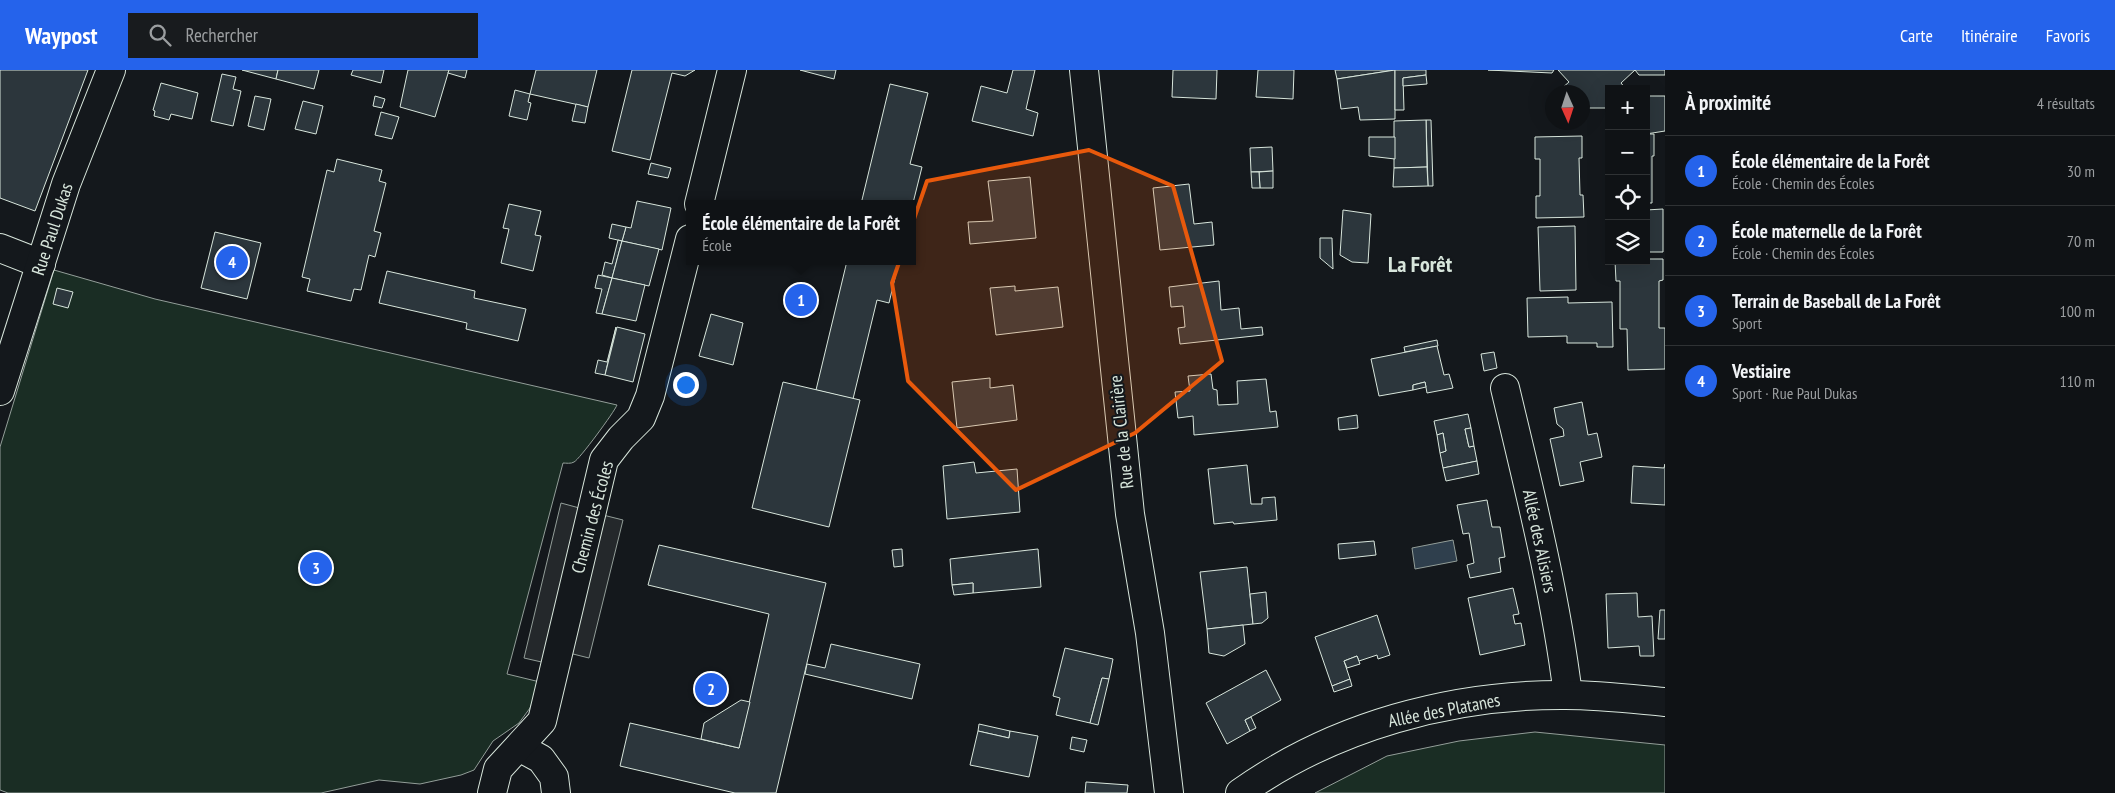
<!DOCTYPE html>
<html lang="fr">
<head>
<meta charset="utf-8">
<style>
	:root { --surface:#0f1215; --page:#181b1e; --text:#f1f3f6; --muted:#9b9ea0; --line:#2f3234; --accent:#2563eb }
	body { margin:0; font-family:"PT Sans Narrow",sans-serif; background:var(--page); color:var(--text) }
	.controls { position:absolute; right:15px; top:15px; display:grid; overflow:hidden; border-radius:0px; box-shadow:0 5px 20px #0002 }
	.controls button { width:45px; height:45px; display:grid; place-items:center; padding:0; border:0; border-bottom:1px solid var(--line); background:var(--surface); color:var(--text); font:25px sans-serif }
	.compass { position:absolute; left:1545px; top:15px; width:45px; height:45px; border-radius:50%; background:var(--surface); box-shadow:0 5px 20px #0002; rotate:177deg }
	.you { position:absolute; left:685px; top:314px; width:18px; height:18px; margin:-12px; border:4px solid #fff; border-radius:50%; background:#1a73e8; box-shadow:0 0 0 8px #1a73e833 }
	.badge { display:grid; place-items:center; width:32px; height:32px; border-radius:50%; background:var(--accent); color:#fff; font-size:16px; font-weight:700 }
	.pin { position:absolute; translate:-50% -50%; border:2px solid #fff; box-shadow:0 1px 5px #0006 }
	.popup { position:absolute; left:686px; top:130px; width:230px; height:65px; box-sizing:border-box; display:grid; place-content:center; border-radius:0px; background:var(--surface); filter:drop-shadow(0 1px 4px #0005); font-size:16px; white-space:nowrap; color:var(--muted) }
	.popup b { font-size:19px; color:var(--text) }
	.popup::after { content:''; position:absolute; left:50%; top:100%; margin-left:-10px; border:10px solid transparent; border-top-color:var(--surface) }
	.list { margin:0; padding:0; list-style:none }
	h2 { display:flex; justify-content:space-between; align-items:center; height:65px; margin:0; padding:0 20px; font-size:21px }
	h2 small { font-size:16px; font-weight:400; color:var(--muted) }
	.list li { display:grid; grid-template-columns:32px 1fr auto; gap:15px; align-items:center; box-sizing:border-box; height:70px; padding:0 20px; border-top:1px solid var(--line) }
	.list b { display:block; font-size:19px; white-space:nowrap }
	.list p { margin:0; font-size:16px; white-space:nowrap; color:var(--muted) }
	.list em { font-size:16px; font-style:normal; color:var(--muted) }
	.icon { flex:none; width:28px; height:28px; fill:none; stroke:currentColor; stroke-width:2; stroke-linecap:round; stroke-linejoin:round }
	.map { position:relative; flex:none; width:1665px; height:723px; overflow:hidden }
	header { display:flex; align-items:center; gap:30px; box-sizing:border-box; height:70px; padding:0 25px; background:var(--accent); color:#fff }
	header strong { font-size:24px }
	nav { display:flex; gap:28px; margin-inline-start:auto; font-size:18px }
	.search { width:350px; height:45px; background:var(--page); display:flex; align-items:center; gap:12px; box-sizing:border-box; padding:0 18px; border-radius:0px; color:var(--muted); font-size:19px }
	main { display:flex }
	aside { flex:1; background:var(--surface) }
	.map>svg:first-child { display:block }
</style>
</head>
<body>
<header>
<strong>Waypost</strong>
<div class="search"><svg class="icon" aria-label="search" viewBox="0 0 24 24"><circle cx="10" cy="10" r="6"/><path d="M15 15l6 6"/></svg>Rechercher</div>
<nav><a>Carte</a><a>Itinéraire</a><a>Favoris</a></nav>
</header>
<main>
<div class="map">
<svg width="1665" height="723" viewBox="0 0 1665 723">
	<rect width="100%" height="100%" fill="#14181c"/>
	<!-- green -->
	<g fill="#1a2d24" stroke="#939e99">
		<path d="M54,200L155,229L617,335C615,341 579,390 574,392C571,394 566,393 563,393L507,604L540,612L530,638L519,653L493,671L474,700L461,705L420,714L379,710L321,723H8L0,720V377Z"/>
		<polygon points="1535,662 1665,675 1665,723 1315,723 1387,686 1459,671"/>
	</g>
	<!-- parking -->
	<g fill="#24282b" stroke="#939e99">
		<polygon points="561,433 583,439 546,593 524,588"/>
		<polygon points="603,445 623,450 589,588 569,583"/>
	</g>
	<!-- water -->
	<polygon fill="#2f3f4d" stroke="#939e99" points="1453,470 1457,491 1415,499 1412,478"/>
	<!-- building -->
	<g fill="#2c363c" stroke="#d8e6dc">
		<polygon points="0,0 88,0 35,141 0,128"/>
		<polygon points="242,0 278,0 276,9"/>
		<polygon points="278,0 319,0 314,19 276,9"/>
		<polygon points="353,0 384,0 381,13 351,5"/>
		<polygon points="408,0 449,0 435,47 400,37"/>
		<polygon points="449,0 467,0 465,8 448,3"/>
		<polygon points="536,0 597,0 588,37 530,24"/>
		<polygon points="632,0 695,0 685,6 672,3 650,90 612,81"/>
		<polygon points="800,0 836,0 834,9"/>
		<polygon points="1013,0 1035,0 1026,39 1038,43 1033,66 972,51 981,16 1007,23"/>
		<polygon points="1173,0 1217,0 1216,29 1172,27"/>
		<polygon points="1258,0 1294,0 1293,29 1256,27"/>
		<polygon points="1335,0 1395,0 1337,9"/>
		<polygon points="1395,0 1395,49 1360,50 1358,37 1341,39 1337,9"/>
		<polygon points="1395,0 1426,0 1426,5 1403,8 1404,40 1395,40"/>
		<polygon points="1488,0 1554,0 1552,3"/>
		<polygon points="1558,0 1665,0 1665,5 1639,5 1635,0 1621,13 1626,19 1609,19 1609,38 1582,38 1582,22 1562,22 1562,18 1569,12"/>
		<polygon points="222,4 236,7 233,19 241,21 233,56 211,51"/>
		<polygon points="1426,5 1427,14 1403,16 1403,8"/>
		<polygon points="161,13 198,23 192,49 171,44 169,50 154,46 155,41 153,40"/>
		<polygon points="890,14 928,23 910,94 922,97 912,137 912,134 861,134"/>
		<polygon points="515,20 530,24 528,32 531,33 527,50 509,46"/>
		<polygon points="255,26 271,29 264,60 248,56"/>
		<polygon points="375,26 385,29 382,38 373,36"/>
		<polygon points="1646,26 1665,26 1665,61 1646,64"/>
		<polygon points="303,31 323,36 316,64 295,59"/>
		<polygon points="576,34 588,37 585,53 572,51"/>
		<polygon points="381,42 399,47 392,69 375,65"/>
		<polygon points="1426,50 1431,50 1433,116 1428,116"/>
		<polygon points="1426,50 1427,97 1394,98 1394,51"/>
		<polygon points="1646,64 1654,64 1654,86 1652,86 1652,133 1646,133"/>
		<polygon points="1582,66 1582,88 1579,88 1580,125 1583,125 1584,147 1536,148 1536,126 1540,126 1540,89 1535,89 1535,67"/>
		<polygon points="1369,67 1395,67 1395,89 1369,86"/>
		<polygon points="1272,77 1273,101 1251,102 1250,78"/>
		<polygon points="337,89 382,100 379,111 386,113 374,161 381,163 375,187 369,185 361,220 354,219 351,231 307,221 310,209 302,207 327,100 334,102"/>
		<polygon points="651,93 671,98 668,108 648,104"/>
		<polygon points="1427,97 1428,116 1393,117 1394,98"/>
		<polygon points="1273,101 1273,118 1260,118 1259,102"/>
		<polygon points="1251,102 1259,102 1260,118 1252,118"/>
		<polygon points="1030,107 1036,168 970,174 968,152 993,151 988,111"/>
		<polygon points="1189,114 1194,154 1212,152 1214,175 1160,180 1153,118"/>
		<polygon points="637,131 671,138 662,180 622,171 626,157 631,158"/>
		<polygon points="509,134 541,141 535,165 541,166 533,201 501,193 509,159 503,158"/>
		<polygon points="1663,139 1663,182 1646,182 1646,140"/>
		<polygon points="1343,140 1371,144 1368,193 1352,192 1340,185"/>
		<polygon points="612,154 626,157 622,171 609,168"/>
		<polygon points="1575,156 1576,220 1540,221 1538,157"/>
		<polygon points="215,162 261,173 247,229 201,218"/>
		<polygon points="1320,168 1332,168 1333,199 1320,188"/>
		<polygon points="618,170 622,171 612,208 602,205 605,192 612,194"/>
		<polygon points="622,171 659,179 649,216 612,208"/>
		<polygon points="1646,189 1663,189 1663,210 1659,211 1659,258 1665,258 1665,299 1628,300 1627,259 1620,259 1620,211 1616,211 1615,191 1646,191"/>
		<polygon points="847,191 899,191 889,233 877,230 853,329 816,320"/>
		<polygon points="387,201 475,221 474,228 526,239 518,271 466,259 467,253 379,233"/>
		<polygon points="598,205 612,208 602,244 596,243 602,219 595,218"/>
		<polygon points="612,208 645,215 636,251 602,244"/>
		<polygon points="1219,211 1221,240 1239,238 1241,259 1262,257 1263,265 1180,274 1178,258 1185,257 1183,236 1171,237 1169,217"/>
		<polygon points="1015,216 1015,221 1058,217 1063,257 996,265 990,218"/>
		<polygon points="57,218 73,222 68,238 53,234"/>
		<polygon points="1568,227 1568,233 1612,232 1613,277 1597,277 1597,273 1567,273 1567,266 1528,267 1527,228"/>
		<polygon points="711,244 743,253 733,295 699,286"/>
		<polygon points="616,257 605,305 595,303 598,290 607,292"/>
		<polygon points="617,257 645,264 633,312 605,305"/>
		<polygon points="1437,270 1438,276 1405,282 1404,277"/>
		<polygon points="1437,276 1444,305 1449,304 1453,318 1427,323 1425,312 1413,315 1413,320 1379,326 1371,289"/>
		<polygon points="1494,282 1497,298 1484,301 1481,284"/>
		<polygon points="1211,304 1213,319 1217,320 1218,335 1238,334 1237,311 1266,309 1270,342 1276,341 1278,357 1194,365 1193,346 1178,348 1175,322 1190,321 1188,306"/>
		<polygon points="990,308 990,318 1013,315 1017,350 957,358 952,312"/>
		<polygon points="783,312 860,330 829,457 752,438"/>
		<polygon points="1425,312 1426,317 1413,320 1413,315"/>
		<polygon points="1582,332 1588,365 1597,363 1602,387 1580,392 1584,411 1560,416 1550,369 1564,366 1563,359 1557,354 1554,338"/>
		<polygon points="1468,344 1471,358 1465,359 1469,377 1474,376 1477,391 1443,398 1440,383 1446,381 1443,363 1437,365 1434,351"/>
		<polygon points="1357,345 1358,358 1339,360 1338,348"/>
		<polygon points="1471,358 1474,376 1469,377 1465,359"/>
		<polygon points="1443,363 1446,381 1440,383 1437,365"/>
		<polygon points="1477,391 1479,404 1446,411 1443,398"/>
		<polygon points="974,392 976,403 1017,399 1020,442 947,449 943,396"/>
		<polygon points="1665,394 1665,435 1631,433 1633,396 1664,398"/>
		<polygon points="1247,395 1251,434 1262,434 1262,428 1275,427 1277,450 1234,454 1233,452 1214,454 1208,399"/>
		<polygon points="1487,430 1492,457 1500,457 1505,487 1499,488 1501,502 1470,508 1467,495 1474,493 1469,463 1463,464 1457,435"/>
		<polygon points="1374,471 1376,485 1339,489 1338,474"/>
		<polygon points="659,475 826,513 776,723 735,723 620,696 630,653 739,678 769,544 648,515"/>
		<polygon points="902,479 903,496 894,497 892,480"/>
		<polygon points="1038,479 1041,517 973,523 973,513 952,515 950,489"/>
		<polygon points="1247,497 1253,554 1207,559 1200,502"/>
		<polygon points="973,513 973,523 954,525 952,515"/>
		<polygon points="1513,518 1519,544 1513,545 1515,554 1521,553 1525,575 1480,585 1468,528"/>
		<polygon points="1266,522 1268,548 1262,553 1253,554 1250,524"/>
		<polygon points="1637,523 1638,547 1652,546 1654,586 1640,586 1639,576 1608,578 1606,524"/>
		<polygon points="1660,540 1665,540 1665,569 1658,569"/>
		<polygon points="1377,545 1390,585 1378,589 1377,585 1359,591 1357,586 1344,591 1350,609 1332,616 1315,567"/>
		<polygon points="1243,555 1245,574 1224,586 1209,583 1207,559"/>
		<polygon points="831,574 920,594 912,629 805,604 807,594 825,598"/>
		<polygon points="1065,578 1113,589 1109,609 1102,608 1090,653 1056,645 1060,628 1053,626"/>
		<polygon points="1357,586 1360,594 1347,598 1344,591"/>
		<polygon points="1266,600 1281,630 1245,650 1250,661 1227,674 1206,633"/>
		<polygon points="1102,608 1109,609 1098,655 1090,653"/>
		<polygon points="1350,609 1352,616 1334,622 1332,616"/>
		<polygon points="741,630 750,632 739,678 701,669 704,653"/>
		<polygon points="1251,647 1256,658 1250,661 1245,650"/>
		<polygon points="979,654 1010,661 1009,668 978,661"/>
		<polygon points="978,661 1009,668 1010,661 1038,666 1029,707 970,695"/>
		<polygon points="1072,667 1087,670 1084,682 1070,679"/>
		<polygon points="1086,712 1128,715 1127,723 1085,723"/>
	</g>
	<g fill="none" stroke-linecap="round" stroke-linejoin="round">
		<defs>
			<g id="minor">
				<polyline points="1084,0 1130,444 1150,563 1169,723"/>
				<polyline points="699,134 732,0"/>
				<polyline points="0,178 41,194"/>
				<path d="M1505,318C1529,419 1555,521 1568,625"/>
				<polyline points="0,321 66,114 111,0"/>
				<polyline points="519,677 541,689 554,707 556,723"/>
				<polyline points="492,723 498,699 542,651 604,390 621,368 641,348 650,326 690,169"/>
				<path d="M1240,723C1334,656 1452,624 1566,625C1599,625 1632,629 1665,632"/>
			</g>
		</defs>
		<!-- minor casing -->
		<use href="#minor" stroke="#d8e6dc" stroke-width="30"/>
		<!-- minor -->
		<use href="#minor" stroke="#14181c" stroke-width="28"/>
	</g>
	<!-- marked area -->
	<path fill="#e8590c" fill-opacity="0.2" stroke="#e8590c" stroke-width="4" stroke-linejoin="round" d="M1089,80L1173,116L1222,291L1135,363L1016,420L908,311L892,213L927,111Z"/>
	<g text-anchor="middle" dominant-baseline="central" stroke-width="4" stroke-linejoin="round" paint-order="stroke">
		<!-- street labels -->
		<g font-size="18" fill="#d8e6dc" stroke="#14181c">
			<text transform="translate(52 159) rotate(-72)">Rue Paul Dukas</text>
			<text transform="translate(1121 362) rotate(-96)">Rue de la Clairière</text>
			<text transform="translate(592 447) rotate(-75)">Chemin des Écoles</text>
			<text transform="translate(1540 471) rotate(78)">Allée des Alisiers</text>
			<text transform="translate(1444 640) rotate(-11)">Allée des Platanes</text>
		</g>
		<!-- district labels -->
		<g font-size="22" font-weight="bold" fill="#d8e6dc" stroke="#14181c">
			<text x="1420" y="194">La Forêt</text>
		</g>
	</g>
</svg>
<div class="controls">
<button>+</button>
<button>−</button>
<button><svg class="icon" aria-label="locate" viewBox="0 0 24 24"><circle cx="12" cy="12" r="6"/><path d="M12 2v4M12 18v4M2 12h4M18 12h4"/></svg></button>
<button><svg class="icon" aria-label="layers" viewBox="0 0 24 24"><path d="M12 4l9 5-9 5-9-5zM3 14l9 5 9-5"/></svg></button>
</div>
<svg class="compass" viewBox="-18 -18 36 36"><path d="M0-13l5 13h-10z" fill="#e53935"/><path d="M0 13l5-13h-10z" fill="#9b9ea0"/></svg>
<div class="you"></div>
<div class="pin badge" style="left:801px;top:230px">1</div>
<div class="popup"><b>École élémentaire de la Forêt</b>École</div>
<div class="pin badge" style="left:711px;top:619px">2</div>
<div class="pin badge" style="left:316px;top:498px">3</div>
<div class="pin badge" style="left:232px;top:192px">4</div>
</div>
<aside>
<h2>À proximité<small>4 résultats</small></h2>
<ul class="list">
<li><span class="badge">1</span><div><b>École élémentaire de la Forêt</b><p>École · Chemin des Écoles</p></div><em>30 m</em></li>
<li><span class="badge">2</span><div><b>École maternelle de la Forêt</b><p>École · Chemin des Écoles</p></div><em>70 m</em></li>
<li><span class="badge">3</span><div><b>Terrain de Baseball de La Forêt</b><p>Sport</p></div><em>100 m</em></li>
<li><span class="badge">4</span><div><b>Vestiaire</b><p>Sport · Rue Paul Dukas</p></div><em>110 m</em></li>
</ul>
</aside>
</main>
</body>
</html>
